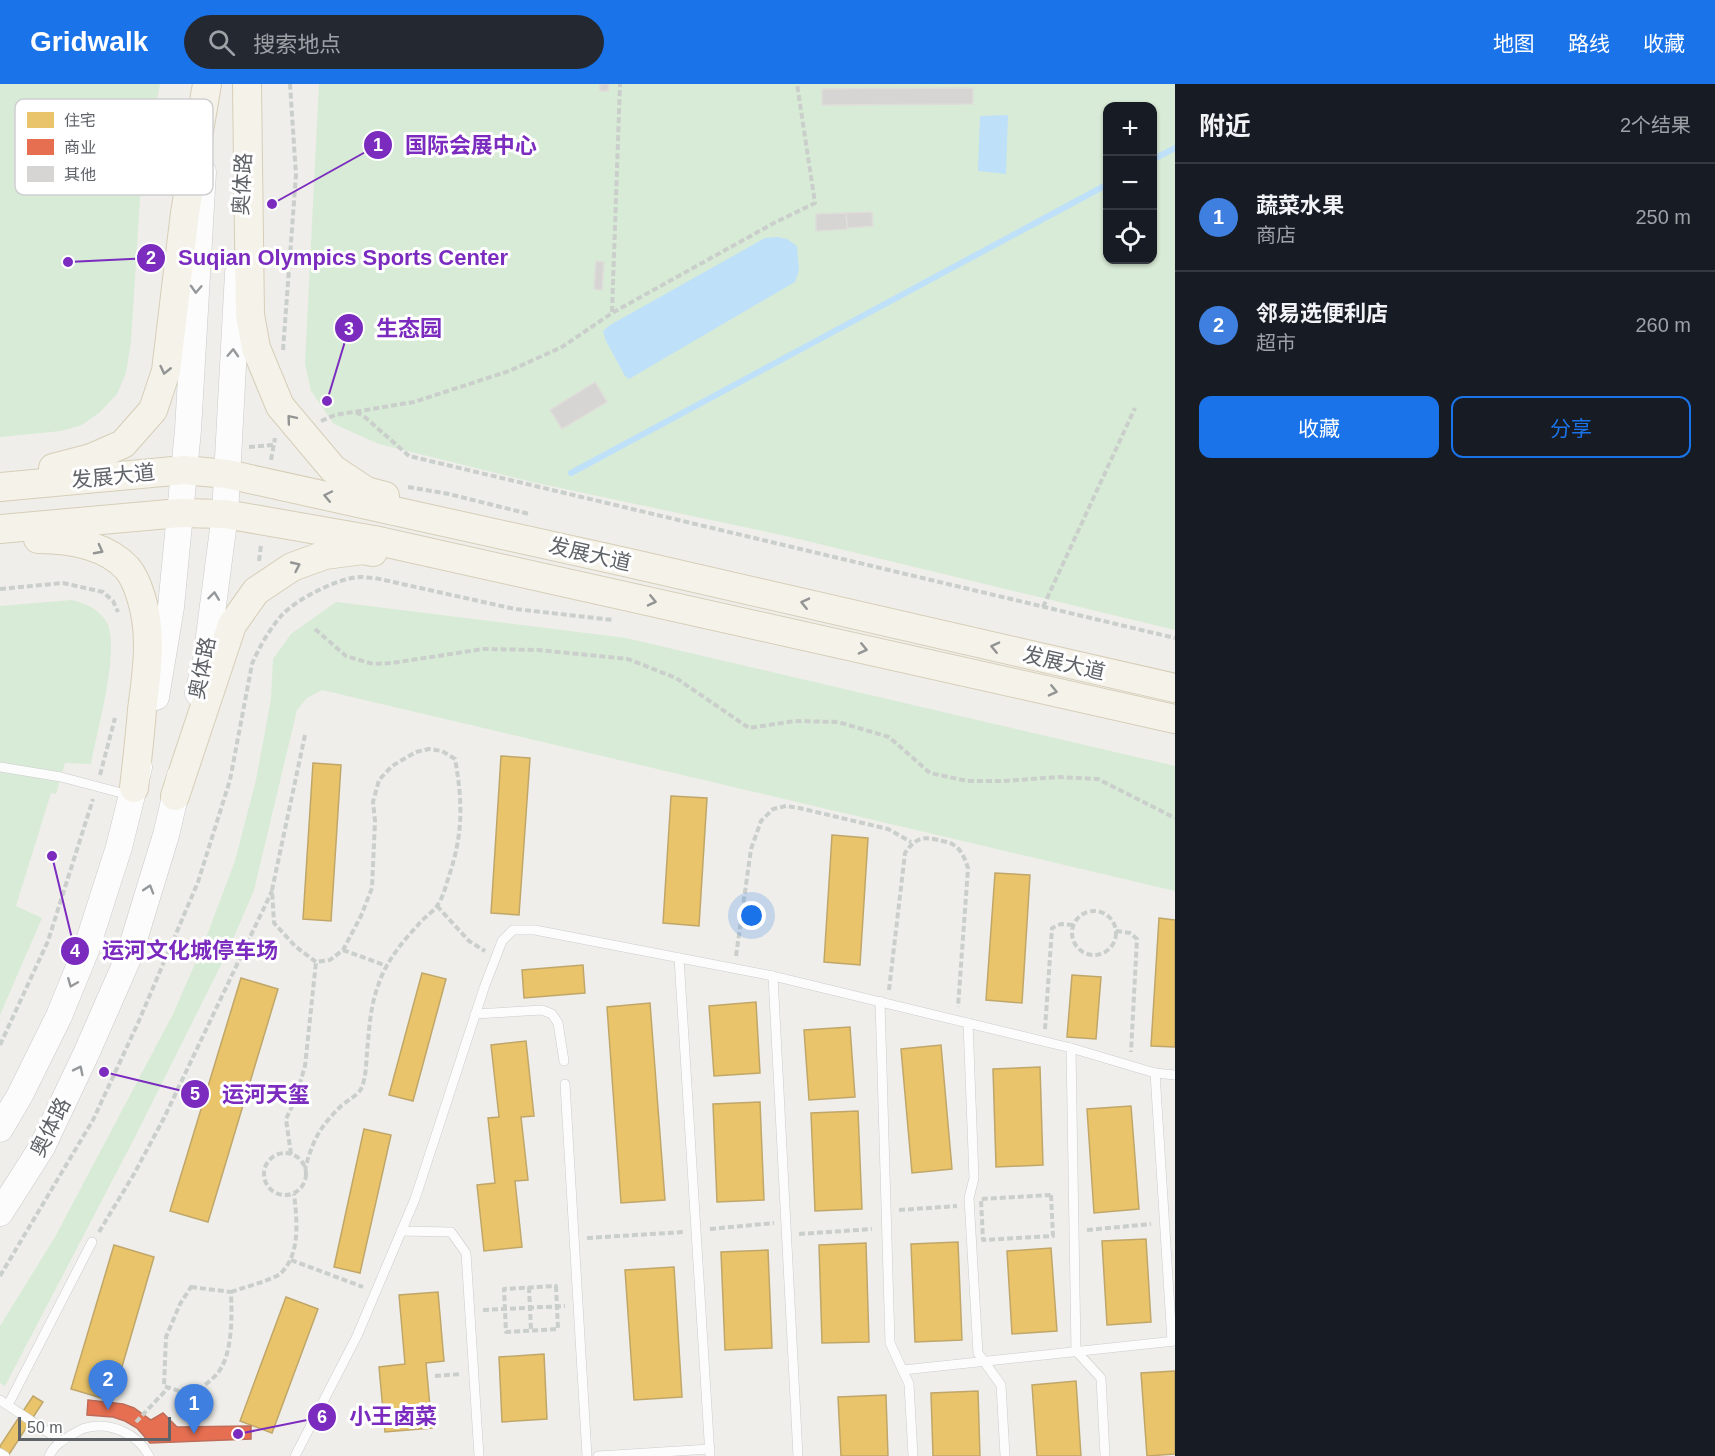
<!DOCTYPE html>
<html lang="zh">
<head>
<meta charset="utf-8">
<style>
	:root { --surface:#171b24; --page:#242831; --text:#f1f3f6; --muted:#9ea1a6; --line:#363941; --accent:#1a73e8 }
	body { margin:0; font-family:Arial,"Noto Sans SC",sans-serif; background:var(--page); color:var(--text) }
	.controls { position:absolute; right:18px; top:18px; display:grid; overflow:hidden; border-radius:12px; box-shadow:0 2px 4px #0004 }
	.controls button { width:54px; height:54px; display:grid; place-items:center; padding:0; border:0; border-bottom:2px solid var(--line); background:var(--surface); color:var(--text); font:30px sans-serif }
	.scale { position:absolute; left:18px; bottom:15px; width:153px; box-sizing:border-box; padding-left:6px; border:3px solid #5f6368; border-top:0; font-size:16px; line-height:21px; white-space:nowrap; color:#5f6368; -webkit-text-stroke:4px #fff; paint-order:stroke }
	.you { position:absolute; left:752px; top:832px; width:21px; height:21px; margin:-15px; border:4px solid #fff; border-radius:50%; background:#1a73e8; box-shadow:0 0 0 9px #1a73e833 }
	.badge { display:grid; place-items:center; width:39px; height:39px; border-radius:50%; background:var(--accent); color:#fff; font-size:20px; font-weight:700 }
	.pin { position:absolute; translate:-50% -50px; filter:drop-shadow(0 2px 3px #0008) }
	.pin::after { content:''; position:absolute; top:32px; width:21px; height:18px; background:inherit; clip-path:polygon(0 0,100% 0,50% 100%) }
	.list { margin:0; padding:0; list-style:none }
	h2 { display:flex; justify-content:space-between; align-items:center; height:78px; margin:0; padding:0 24px; font-size:26px }
	h2 small { font-size:20px; font-weight:400; color:var(--muted) }
	.list li { display:grid; grid-template-columns:39px 1fr auto; gap:18px; align-items:center; box-sizing:border-box; height:108px; padding:0 24px; border-top:2px solid var(--line) }
	.list b { display:block; font-size:22px; white-space:nowrap }
	.list p { margin:0; font-size:20px; white-space:nowrap; color:var(--muted) }
	.list em { font-size:20px; font-style:normal; color:var(--muted) }
	.actions { display:flex; gap:12px; padding:18px 24px }
	.actions a { flex:1; padding:14px 0; border:2px solid var(--accent); border-radius:12px; text-align:center; font-size:21px; color:var(--accent) }
	.actions .main { background:var(--accent); color:#fff }
	.icon { flex:none; width:33px; height:33px; fill:none; stroke:currentColor; stroke-width:2; stroke-linecap:round; stroke-linejoin:round }
	.map { position:relative; flex:none; width:1175px; height:1372px; overflow:hidden }
	header { display:flex; align-items:center; gap:36px; box-sizing:border-box; height:84px; padding:0 30px; background:var(--accent); color:#fff }
	header strong { font-size:28px }
	nav { display:flex; gap:33px; margin-inline-start:auto; font-size:21px }
	.search { width:420px; height:54px; background:var(--page); display:flex; align-items:center; gap:15px; box-sizing:border-box; padding:0 21px; border-radius:33px; color:var(--muted); font-size:22px }
	main { display:flex }
	aside { flex:1; background:var(--surface) }
	.map>svg:first-child { display:block }
</style>
</head>
<body>
<header>
<strong>Gridwalk</strong>
<div class="search"><svg class="icon" aria-label="search" viewBox="0 0 24 24"><circle cx="10" cy="10" r="6"/><path d="M15 15l6 6"/></svg>搜索地点</div>
<nav><a>地图</a><a>路线</a><a>收藏</a></nav>
</header>
<main>
<div class="map">
<svg width="1175" height="1372" viewBox="0 0 1175 1372">
	<rect width="100%" height="100%" fill="#efeeea"/>
	<!-- green -->
	<g fill="#d8ebd6" fill-rule="evenodd">
		<polygon points="0,0 160,0 141,99 131,257 126,289 117,310 100,328 82,341 61,347 0,353"/>
		<path d="M319,0H1175V546L786,452L532,398L379,360L334,340L311,307L305,280ZM1108,22H1152V176H1108Z"/>
		<path d="M71,516C86,519 101,526 108,541C119,570 97,647 91,680L65,679L56,710L51,709L16,822L42,834L0,931V522Z"/>
		<polygon points="336,518 626,554 1175,682 1175,807 322,606 307,614 297,626 254,806 228,867 136,1051 5,1302 0,1299 0,1242 55,1153 173,930 204,859 235,777 256,696 271,615 273,575 291,550"/>
	</g>
	<!-- water -->
	<g fill="#bfe0f9">
		<polygon points="1008,31 1006,90 978,87 980,32"/>
		<polygon points="777,153 787,155 797,162 799,186 795,198 629,295 625,292 606,257 603,247 610,241 765,154"/>
	</g>
	<!-- homes -->
	<g fill="#e9c46a" stroke="#c0a769" stroke-width="1.5">
		<polygon points="501,672 530,674 519,831 491,829"/>
		<polygon points="313,679 341,681 331,837 303,835"/>
		<polygon points="671,712 707,714 699,842 663,839"/>
		<polygon points="832,751 868,754 860,881 824,878"/>
		<polygon points="995,789 1030,791 1022,919 986,916"/>
		<polygon points="1159,834 1175,836 1175,963 1151,962"/>
		<polygon points="583,881 585,909 524,914 522,886"/>
		<polygon points="422,889 446,895 413,1017 389,1011"/>
		<polygon points="1072,891 1101,893 1096,955 1067,953"/>
		<polygon points="241,894 278,905 208,1138 170,1127"/>
		<polygon points="756,918 760,989 714,992 709,922"/>
		<polygon points="650,919 665,1116 621,1119 607,923"/>
		<polygon points="850,943 855,1013 809,1016 804,946"/>
		<polygon points="526,957 534,1032 521,1033 528,1096 515,1097 522,1163 484,1167 477,1101 495,1099 488,1034 499,1033 491,961"/>
		<polygon points="941,961 952,1085 912,1089 901,965"/>
		<polygon points="1040,983 1043,1081 996,1083 993,985"/>
		<polygon points="760,1018 764,1116 717,1118 713,1020"/>
		<polygon points="1131,1022 1139,1125 1094,1129 1087,1025"/>
		<polygon points="858,1027 862,1125 815,1127 811,1029"/>
		<polygon points="364,1045 391,1051 360,1189 334,1183"/>
		<polygon points="1146,1155 1151,1238 1107,1241 1102,1157"/>
		<polygon points="958,1158 962,1256 915,1258 911,1160"/>
		<polygon points="866,1159 869,1258 822,1259 819,1161"/>
		<polygon points="114,1161 154,1173 112,1317 71,1305"/>
		<polygon points="1051,1164 1057,1247 1012,1250 1007,1167"/>
		<polygon points="768,1166 772,1264 725,1266 721,1168"/>
		<polygon points="674,1183 682,1313 634,1316 625,1186"/>
		<polygon points="438,1208 444,1277 426,1279 432,1344 385,1348 379,1283 405,1280 399,1211"/>
		<polygon points="286,1213 318,1225 272,1349 240,1337"/>
		<polygon points="544,1270 547,1335 502,1338 499,1273"/>
		<polygon points="1175,1287 1175,1370 1147,1372 1141,1289"/>
		<polygon points="1076,1297 1081,1372 1037,1372 1032,1301"/>
		<polygon points="978,1307 980,1372 933,1372 931,1309"/>
		<polygon points="886,1311 888,1372 841,1372 838,1313"/>
		<polygon points="33,1312 43,1318 8,1372 0,1372 0,1362"/>
	</g>
	<!-- shops -->
	<polygon fill="#e76f51" stroke="#be6b58" stroke-width="1.5" points="88,1316 123,1320 134,1324 151,1336 163,1329 177,1343 251,1342 251,1355 150,1359 137,1344 125,1337 113,1333 87,1331"/>
	<g fill="none" stroke-linecap="round" stroke-linejoin="round">
		<!-- stream -->
		<g stroke="#bfe0f9" stroke-width="6">
			<polyline points="1152,76 1175,64"/>
			<polyline points="571,389 1108,100"/>
		</g>
	</g>
	<!-- building -->
	<g fill="#d6d5d3" stroke="#deddd9" stroke-width="1.5">
		<polygon points="600,0 609,0 608,7 600,7"/>
		<polygon points="973,4 973,20 822,21 822,5"/>
		<polygon points="872,128 873,142 847,144 846,129"/>
		<polygon points="846,129 847,145 816,147 816,130"/>
		<polygon points="596,177 604,178 602,206 594,205"/>
		<polygon points="595,298 607,318 562,345 550,326"/>
	</g>
	<g fill="none" stroke-linecap="round" stroke-linejoin="round">
		<defs>
			<g id="service">
				<polyline points="0,683 61,693 129,711"/>
				<polyline points="679,874 710,1372"/>
				<polyline points="773,892 798,1372"/>
				<polyline points="880,917 890,1259 909,1300 913,1372"/>
				<polyline points="475,930 542,926 552,930 558,939 564,977"/>
				<polyline points="968,939 974,1094 969,1114 978,1269 1001,1301 1005,1372"/>
				<polyline points="1071,964 1076,1267 1101,1294 1105,1372"/>
				<polyline points="1155,989 1172,1257"/>
				<polyline points="565,1000 587,1372"/>
				<polyline points="401,1147 451,1148 466,1169 479,1372"/>
				<polyline points="903,1286 1175,1257"/>
				<polyline points="0,1316 61,1357"/>
				<polyline points="8,1321 92,1158"/>
				<polyline points="0,1369 5,1372"/>
				<path d="M49,1372C54,1361 63,1356 73,1350C77,1348 81,1345 85,1344C110,1337 138,1350 149,1372"/>
				<polyline points="295,1372 357,1252 415,1115 484,904 502,857 513,846 535,846 773,892 1071,964 1155,989 1175,991"/>
				<polyline points="598,1372 710,1365"/>
			</g>
			<g id="secondary">
				<polyline points="198,609 206,575 225,430 238,189"/>
				<polyline points="156,613 171,523 188,346 203,88"/>
				<polyline points="0,1045 20,1011 59,932 86,866 119,763 139,683"/>
				<polyline points="0,1129 42,1063 86,970 129,872 166,751 180,692"/>
			</g>
			<g id="primary">
				<polyline points="247,2 250,231 256,264 280,322 333,385 366,407 385,412"/>
				<polyline points="53,384 91,374 123,360 153,326 166,287 185,129 207,0"/>
				<polyline points="0,403 184,386 227,390 625,478 1175,604"/>
				<polyline points="0,445 180,429 225,430 374,456 1175,635"/>
				<path d="M38,455C69,455 105,461 127,484C134,492 138,503 141,513C153,550 147,588 142,626C140,652 137,678 134,704"/>
				<polyline points="175,712 232,541 256,507 292,483 325,471 363,466 373,468"/>
			</g>
		</defs>
		<!-- service casing -->
		<use href="#service" stroke="#cbcccc" stroke-width="10"/>
		<!-- secondary casing -->
		<use href="#secondary" stroke="#cacacb" stroke-width="27"/>
		<!-- primary casing -->
		<use href="#primary" stroke="#d7ceb8" stroke-width="30"/>
		<!-- path -->
		<g stroke="#cacfcc" stroke-width="4" stroke-dasharray="6 3" stroke-linecap="butt">
			<polyline points="612,228 620,0"/>
			<polyline points="283,266 296,91 290,0"/>
			<polyline points="356,328 366,334 409,372 1175,554"/>
			<polyline points="321,337 335,331 414,318 509,287 562,263 612,229 774,139 815,119 797,0"/>
			<polyline points="249,363 274,361"/>
			<polyline points="271,376 275,354"/>
			<polyline points="408,403 449,410 529,430"/>
			<polyline points="259,477 261,461"/>
			<polyline points="0,505 63,499 103,508 113,517 118,528"/>
			<polyline points="1043,523 1135,324"/>
			<polyline points="315,545 346,572 373,580 392,579 483,565 538,566 628,575 676,594 749,644 795,637 838,638 889,653 930,689 967,697 1003,697 1059,693 1098,695 1175,734"/>
			<path d="M305,651L272,806L274,839L295,862L316,878L330,876L343,866L361,832L372,804L375,737L373,718L379,696L392,682L416,668L429,665L442,667L455,675C463,719 463,750 449,792C446,801 443,814 437,822C432,829 423,834 418,841C402,858 385,879 378,902C370,923 369,947 367,969C366,980 366,995 361,1005C357,1012 346,1017 340,1023C319,1044 313,1056 305,1085"/>
			<polyline points="100,691 115,634"/>
			<polyline points="437,822 469,857 485,867"/>
			<circle cx="1094" cy="849" r="22"/>
			<polyline points="1116,847 1130,849 1137,855 1131,968"/>
			<polyline points="343,866 387,882"/>
			<polyline points="736,872 751,765 761,737 773,725 786,722 799,724 888,745 911,758"/>
			<path d="M889,906L905,769C914,755 922,752 938,756C942,757 949,758 952,760C961,764 965,775 968,784L958,923"/>
			<polyline points="1045,945 1052,844 1061,840 1073,841"/>
			<polyline points="0,961 48,857 93,715"/>
			<circle cx="285" cy="1090" r="21"/>
			<polyline points="291,1070 286,1035 295,1016 305,982 316,878"/>
			<polygon points="1051,1111 1053,1152 983,1156 981,1115"/>
			<polyline points="899,1126 957,1122"/>
			<polyline points="710,1145 774,1139"/>
			<polyline points="1087,1146 1151,1140"/>
			<polyline points="99,1148 134,1090 164,1034 272,807"/>
			<polyline points="799,1150 872,1145"/>
			<polyline points="587,1154 684,1148"/>
			<polyline points="291,1176 363,1203"/>
			<path d="M0,1192L93,1036L138,939L198,798L230,696L252,580C259,563 270,545 281,532C295,516 339,493 361,493C365,493 370,494 375,494L515,525L613,536"/>
			<polygon points="556,1202 558,1245 506,1248 504,1205"/>
			<path d="M191,1203L231,1208C232,1232 233,1271 217,1290C210,1298 199,1305 191,1311L164,1302L166,1253L180,1220Z"/>
			<polyline points="529,1203 531,1246"/>
			<path d="M231,1208C242,1204 272,1196 280,1190C301,1171 297,1135 294,1110"/>
			<polyline points="483,1226 565,1222"/>
			<polyline points="435,1292 461,1290"/>
			<polyline points="136,1338 168,1304"/>
		</g>
		<!-- service -->
		<use href="#service" stroke="#fdfcfc" stroke-width="9"/>
		<!-- secondary -->
		<use href="#secondary" stroke="#fdfcfc" stroke-width="26"/>
		<!-- primary -->
		<use href="#primary" stroke="#f4f2e9" stroke-width="28"/>
	</g>
	<!-- one-way arrows -->
	<defs><path id="oneway-chevron" d="M-2-3.5L2.5 0L-2 3.5" fill="none" stroke-width="1.6" stroke-linecap="round" stroke-linejoin="round" transform="scale(1.5)"/></defs>
	<g stroke="#96999c">
		<use href="#oneway-chevron" transform="translate(196 205) rotate(93)"/>
		<use href="#oneway-chevron" transform="translate(233 269) rotate(-87)"/>
		<use href="#oneway-chevron" transform="translate(214 512) rotate(-83)"/>
		<use href="#oneway-chevron" transform="translate(149 805) rotate(-73)"/>
		<use href="#oneway-chevron" transform="translate(72 899) rotate(112)"/>
		<use href="#oneway-chevron" transform="translate(79 986) rotate(-64)"/>
	</g>
	<g stroke="#939595">
		<use href="#oneway-chevron" transform="translate(165 286) rotate(103)"/>
		<use href="#oneway-chevron" transform="translate(291 335) rotate(-130)"/>
		<use href="#oneway-chevron" transform="translate(328 412) rotate(-168)"/>
		<use href="#oneway-chevron" transform="translate(99 466) rotate(28)"/>
		<use href="#oneway-chevron" transform="translate(296 482) rotate(-25)"/>
		<use href="#oneway-chevron" transform="translate(652 517) rotate(13)"/>
		<use href="#oneway-chevron" transform="translate(805 519) rotate(-167)"/>
		<use href="#oneway-chevron" transform="translate(995 563) rotate(-167)"/>
		<use href="#oneway-chevron" transform="translate(863 565) rotate(13)"/>
		<use href="#oneway-chevron" transform="translate(1053 607) rotate(13)"/>
	</g>
	<g text-anchor="middle" dominant-baseline="central" stroke-width="6" stroke-linejoin="round" paint-order="stroke">
		<!-- street labels -->
		<g font-size="21" fill="#5f6368" stroke="#fff">
			<text transform="translate(242 100) rotate(-87)">奥体路</text>
			<text transform="translate(113 392) rotate(-6)">发展大道</text>
			<text transform="translate(590 470) rotate(13)">发展大道</text>
			<text transform="translate(1064 579) rotate(13)">发展大道</text>
			<text transform="translate(202 584) rotate(-79)">奥体路</text>
			<text transform="translate(50 1043) rotate(-63)">奥体路</text>
		</g>
	</g>
	<!-- legend -->
	<rect x="15" y="15" width="198" height="96" rx="9" fill="#fff" stroke="#cfd0d2" stroke-width="1.5"/>
	<rect x="27" y="28" width="27" height="16" fill="#e9c46a"/>
	<rect x="27" y="55" width="27" height="16" fill="#e76f51"/>
	<rect x="27" y="82" width="27" height="16" fill="#d6d5d3"/>
	<g font-size="16" fill="#5f6368">
		<text x="64" y="42">住宅</text>
		<text x="64" y="69">商业</text>
		<text x="64" y="96">其他</text>
	</g>
	<!-- callouts -->
	<path fill="none" stroke="#7b2cbf" stroke-width="2" d="M272 120L378 61M68 178L151 174M327 317L349 244M52 772L75 867M104 988L195 1010M238 1350L322 1333"/>
	<g fill="#7b2cbf" stroke="#fff" stroke-width="2">
		<circle cx="272" cy="120" r="6"/>
		<circle cx="68" cy="178" r="6"/>
		<circle cx="327" cy="317" r="6"/>
		<circle cx="52" cy="772" r="6"/>
		<circle cx="104" cy="988" r="6"/>
		<circle cx="238" cy="1350" r="6"/>
		<circle cx="378" cy="61" r="15"/>
		<circle cx="151" cy="174" r="15"/>
		<circle cx="349" cy="244" r="15"/>
		<circle cx="75" cy="867" r="15"/>
		<circle cx="195" cy="1010" r="15"/>
		<circle cx="322" cy="1333" r="15"/>
	</g>
	<g font-size="18" text-anchor="middle" font-weight="bold" fill="#fff">
		<text x="378" y="67">1</text>
		<text x="151" y="180">2</text>
		<text x="349" y="251">3</text>
		<text x="75" y="873">4</text>
		<text x="195" y="1016">5</text>
		<text x="322" y="1339">6</text>
	</g>
	<g font-size="22" text-anchor="middle" font-weight="bold" fill="#7b2cbf" stroke="#fff" stroke-width="6" stroke-linejoin="round" paint-order="stroke">
		<text x="471" y="69">国际会展中心</text>
		<text x="343" y="181">Suqian Olympics Sports Center</text>
		<text x="409" y="252">生态园</text>
		<text x="190" y="874">运河文化城停车场</text>
		<text x="266" y="1018">运河天玺</text>
		<text x="393" y="1340">小王卤菜</text>
	</g>
</svg>
<div class="controls">
<button>+</button>
<button>−</button>
<button><svg class="icon" aria-label="locate" viewBox="0 0 24 24"><circle cx="12" cy="12" r="6"/><path d="M12 2v4M12 18v4M2 12h4M18 12h4"/></svg></button>
</div>
<div class="scale">50 m</div>
<div class="you"></div>
<div class="pin badge" style="left:194px;top:1350px;background:#3f7fe0">1</div>
<div class="pin badge" style="left:108px;top:1326px;background:#3f7fe0">2</div>
</div>
<aside>
<h2>附近<small>2个结果</small></h2>
<ul class="list">
<li><span class="badge" style="background:#3f7fe0">1</span><div><b>蔬菜水果</b><p>商店</p></div><em>250 m</em></li>
<li><span class="badge" style="background:#3f7fe0">2</span><div><b>邻易选便利店</b><p>超市</p></div><em>260 m</em></li>
</ul>
<div class="actions"><a class="main">收藏</a><a>分享</a></div>
</aside>
</main>
</body>
</html>
